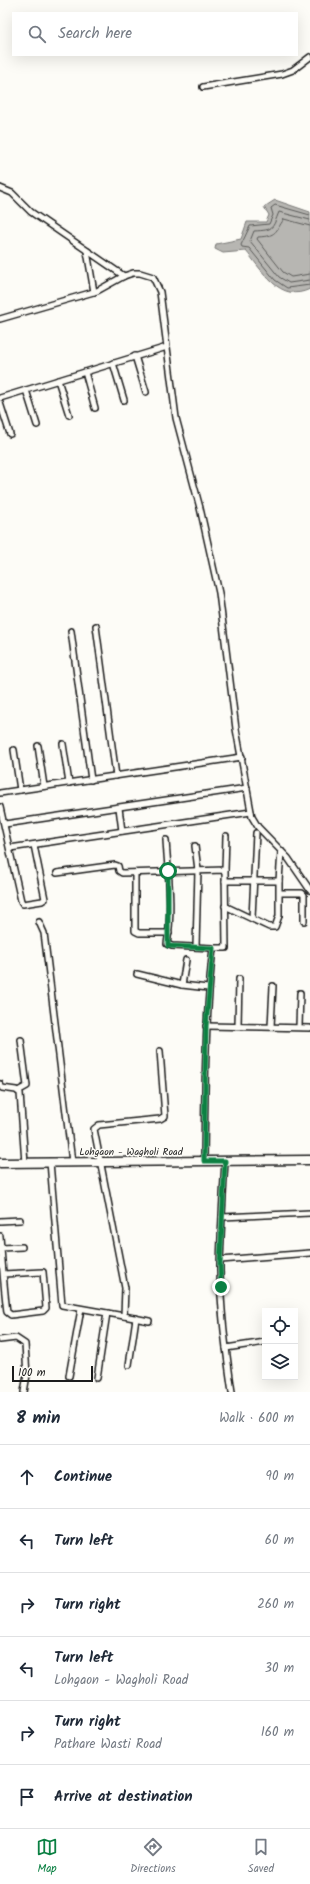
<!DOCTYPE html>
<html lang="en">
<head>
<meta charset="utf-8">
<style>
	:root { --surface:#fff; --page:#f6f6f7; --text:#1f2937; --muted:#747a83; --line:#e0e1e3; --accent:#0b8043 }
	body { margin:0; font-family:Kalam,sans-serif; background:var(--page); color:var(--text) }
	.controls { position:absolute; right:12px; bottom:12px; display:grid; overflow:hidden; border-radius:0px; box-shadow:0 4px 16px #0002 }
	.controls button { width:36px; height:36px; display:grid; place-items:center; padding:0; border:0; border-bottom:1px solid var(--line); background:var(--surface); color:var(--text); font:20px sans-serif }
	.scale { position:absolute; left:12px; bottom:10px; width:81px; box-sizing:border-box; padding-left:4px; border:2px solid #1c1c1c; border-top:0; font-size:11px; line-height:14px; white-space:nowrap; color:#1c1c1c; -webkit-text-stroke:3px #fdfcf7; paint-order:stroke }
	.stop { position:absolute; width:12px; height:12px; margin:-9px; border:3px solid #0b8043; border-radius:50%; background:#fff }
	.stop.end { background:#0b8043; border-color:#fff; box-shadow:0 1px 4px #0008 }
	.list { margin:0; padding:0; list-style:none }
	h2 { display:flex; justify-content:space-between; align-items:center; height:52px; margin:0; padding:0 16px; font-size:17px }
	h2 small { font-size:13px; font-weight:400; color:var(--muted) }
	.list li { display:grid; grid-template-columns:26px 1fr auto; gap:12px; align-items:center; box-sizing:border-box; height:64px; padding:0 16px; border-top:1px solid var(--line) }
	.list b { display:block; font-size:15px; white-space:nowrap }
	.list p { margin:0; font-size:13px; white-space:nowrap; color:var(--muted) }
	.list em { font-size:13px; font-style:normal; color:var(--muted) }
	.icon { flex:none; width:22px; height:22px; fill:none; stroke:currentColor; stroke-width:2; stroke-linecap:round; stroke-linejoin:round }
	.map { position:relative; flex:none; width:310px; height:1392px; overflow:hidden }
	.search { position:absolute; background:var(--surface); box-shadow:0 4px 16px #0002; left:12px; right:12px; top:12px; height:44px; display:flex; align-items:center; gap:10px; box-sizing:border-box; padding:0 14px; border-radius:0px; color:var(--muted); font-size:15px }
	.sheet { height:436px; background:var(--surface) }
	nav { display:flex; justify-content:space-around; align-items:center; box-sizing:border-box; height:56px; border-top:1px solid var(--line); background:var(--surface); font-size:11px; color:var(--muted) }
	nav a { display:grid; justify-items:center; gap:2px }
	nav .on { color:var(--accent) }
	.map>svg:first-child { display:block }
</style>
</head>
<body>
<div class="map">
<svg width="310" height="1392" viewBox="0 0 310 1392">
	<rect width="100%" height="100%" fill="#fdfcf7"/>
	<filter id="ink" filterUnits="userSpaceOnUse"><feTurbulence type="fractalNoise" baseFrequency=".025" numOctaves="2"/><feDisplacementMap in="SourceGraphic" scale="8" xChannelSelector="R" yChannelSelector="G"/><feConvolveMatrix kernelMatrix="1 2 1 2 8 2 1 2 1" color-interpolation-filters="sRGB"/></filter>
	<g filter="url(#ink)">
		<!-- water -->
		<path fill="#b7b6b2" stroke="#797876" d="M275,200L310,212V289C280,304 262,270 246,251L223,253L215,249L216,244L241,239L247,222H266L269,215L264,207Z"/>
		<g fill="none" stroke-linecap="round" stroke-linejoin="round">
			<!-- shore -->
			<g stroke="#5a5a58" stroke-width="1">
				<polyline points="310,215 275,205 271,208 273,215 269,224 250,226 241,245 242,247 249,248 275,280 287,288 310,285"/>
				<path d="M310,220L279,212C272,229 274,230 254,231L250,241L279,277L289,283L310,280"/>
				<path d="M310,226L284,219C275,232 277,236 258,237L257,239L283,272L291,277L310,274"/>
			</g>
			<defs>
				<g id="minor">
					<polyline points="203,87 282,74 293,70 310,57"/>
					<polyline points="0,188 12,193 31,212 124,276"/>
					<polyline points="87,251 94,292"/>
					<polyline points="0,319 97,291 124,276 133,273 140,273 153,277 160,292 176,418 200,508 219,593 236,729 252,817 258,827 288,858 310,890"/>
					<polyline points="135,356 146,392"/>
					<polyline points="113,363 124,400"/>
					<polyline points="85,372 95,408"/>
					<polyline points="58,380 69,415"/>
					<polyline points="26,390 37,425"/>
					<polyline points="0,398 167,347"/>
					<polyline points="0,403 10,434"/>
					<polyline points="96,626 116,776"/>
					<polyline points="71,631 91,780"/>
					<polyline points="63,744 69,783"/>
					<polyline points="38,746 44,786"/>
					<polyline points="14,750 20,790"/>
					<polyline points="0,793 242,757"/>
					<polyline points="0,807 21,901 23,904 42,901 45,899 34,845"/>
					<polyline points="119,808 122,831"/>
					<polyline points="5,824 247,788"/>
					<path d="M166,840C168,873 173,910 167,944L172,946L213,948"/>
					<polyline points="195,846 198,870 196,947"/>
					<polyline points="10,848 251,812"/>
					<polyline points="225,870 226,836"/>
					<path d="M57,873L115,865L118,866L119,871L122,873L225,870L226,948H213C205,1019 205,1090 204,1161"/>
					<polyline points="135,873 135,931 139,933 169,933"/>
					<polyline points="225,881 279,881"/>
					<polyline points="280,893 302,893 304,895 304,921"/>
					<polyline points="225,906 269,927 275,927 279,916 279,881 281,851"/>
					<polyline points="252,918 256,833"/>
					<polyline points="39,922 44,933 72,1162"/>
					<polyline points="137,974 182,985 208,988"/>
					<polyline points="182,985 186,960"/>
					<polyline points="206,1026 310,1028"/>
					<polyline points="238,1026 239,979"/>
					<polyline points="271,1027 273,986"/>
					<polyline points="299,1027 300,993"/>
					<polyline points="0,1084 2,1088 16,1090 20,1093 25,1163"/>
					<polyline points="18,1091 27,1086 21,1040"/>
					<path d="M225,1161C223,1195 221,1230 220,1265C220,1307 226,1350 232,1392"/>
					<polyline points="50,1162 62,1305 124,1316 125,1288 94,1129 99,1125 160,1119 165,1116 160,1051"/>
					<polyline points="222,1217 310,1213"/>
					<polyline points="0,1221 20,1220"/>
					<path d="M0,1236C2,1262 4,1287 7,1312L11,1315L43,1311L46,1308L43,1272L3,1274"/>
					<polyline points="1,1248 22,1247"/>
					<polyline points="221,1260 310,1253"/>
					<polyline points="124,1316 149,1321"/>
					<polyline points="0,1340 16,1338 25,1344 27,1375 24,1392"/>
					<polyline points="226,1348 265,1342"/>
					<polyline points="129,1365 136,1318"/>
					<polyline points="69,1376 81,1309"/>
					<polyline points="97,1378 107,1313"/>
				</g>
				<polyline id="primary" points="0,1163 310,1160"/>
			</defs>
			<!-- minor casing -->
			<use href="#minor" stroke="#1c1c1c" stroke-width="8"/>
			<!-- primary casing -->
			<use href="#primary" stroke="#1c1c1c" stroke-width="11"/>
			<!-- minor -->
			<use href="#minor" stroke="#fdfcf7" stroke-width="5"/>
			<!-- primary -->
			<use href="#primary" stroke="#fdfcf7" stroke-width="8"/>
		</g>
	</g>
	<g fill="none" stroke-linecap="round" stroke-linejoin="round" filter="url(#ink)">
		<!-- route -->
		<polyline stroke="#0b8043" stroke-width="5" points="168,871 168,946 213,948 206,1026 204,1161 225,1161 220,1264 221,1287"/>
	</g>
	<g text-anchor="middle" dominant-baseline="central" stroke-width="3" stroke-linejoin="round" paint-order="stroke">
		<!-- street labels -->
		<g font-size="10" fill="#1c1c1c" stroke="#fdfcf7">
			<text x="131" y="1152">Lohgaon - Wagholi Road</text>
		</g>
	</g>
</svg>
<div class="controls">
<button><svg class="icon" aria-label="locate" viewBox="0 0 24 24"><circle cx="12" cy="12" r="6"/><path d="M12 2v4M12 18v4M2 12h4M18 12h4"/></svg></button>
<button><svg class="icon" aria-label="layers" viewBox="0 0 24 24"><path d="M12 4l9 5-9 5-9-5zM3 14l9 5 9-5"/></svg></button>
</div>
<div class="scale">100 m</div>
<div class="stop" style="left:168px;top:871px"></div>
<div class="stop end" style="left:221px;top:1287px"></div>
<div class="search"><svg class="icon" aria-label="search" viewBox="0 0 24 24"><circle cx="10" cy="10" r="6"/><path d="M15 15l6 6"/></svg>Search here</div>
</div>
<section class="sheet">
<h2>8 min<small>Walk · 600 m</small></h2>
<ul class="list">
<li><svg class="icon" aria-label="ahead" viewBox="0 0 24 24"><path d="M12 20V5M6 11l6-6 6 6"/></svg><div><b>Continue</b></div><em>90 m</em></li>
<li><svg class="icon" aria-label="left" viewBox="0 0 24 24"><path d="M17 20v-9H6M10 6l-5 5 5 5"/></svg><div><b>Turn left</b></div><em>60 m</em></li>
<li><svg class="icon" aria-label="right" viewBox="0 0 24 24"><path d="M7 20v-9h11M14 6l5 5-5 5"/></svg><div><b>Turn right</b></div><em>260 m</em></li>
<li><svg class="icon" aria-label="left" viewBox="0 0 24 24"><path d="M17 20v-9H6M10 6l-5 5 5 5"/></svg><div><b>Turn left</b><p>Lohgaon - Wagholi Road</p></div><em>30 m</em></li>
<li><svg class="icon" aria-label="right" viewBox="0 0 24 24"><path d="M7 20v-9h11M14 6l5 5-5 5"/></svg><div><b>Turn right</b><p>Pathare Wasti Road</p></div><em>160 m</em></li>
<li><svg class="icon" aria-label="arrive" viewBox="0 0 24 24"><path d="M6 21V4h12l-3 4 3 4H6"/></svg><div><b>Arrive at destination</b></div></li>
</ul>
</section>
<nav>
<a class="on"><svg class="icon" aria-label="map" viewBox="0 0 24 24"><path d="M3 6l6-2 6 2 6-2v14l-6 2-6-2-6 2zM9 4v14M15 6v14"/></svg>Map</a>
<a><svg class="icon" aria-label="directions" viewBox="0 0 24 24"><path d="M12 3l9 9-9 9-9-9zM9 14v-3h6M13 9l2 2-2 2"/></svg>Directions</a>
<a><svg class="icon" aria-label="saved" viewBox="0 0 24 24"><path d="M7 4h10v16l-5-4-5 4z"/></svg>Saved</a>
</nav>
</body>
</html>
